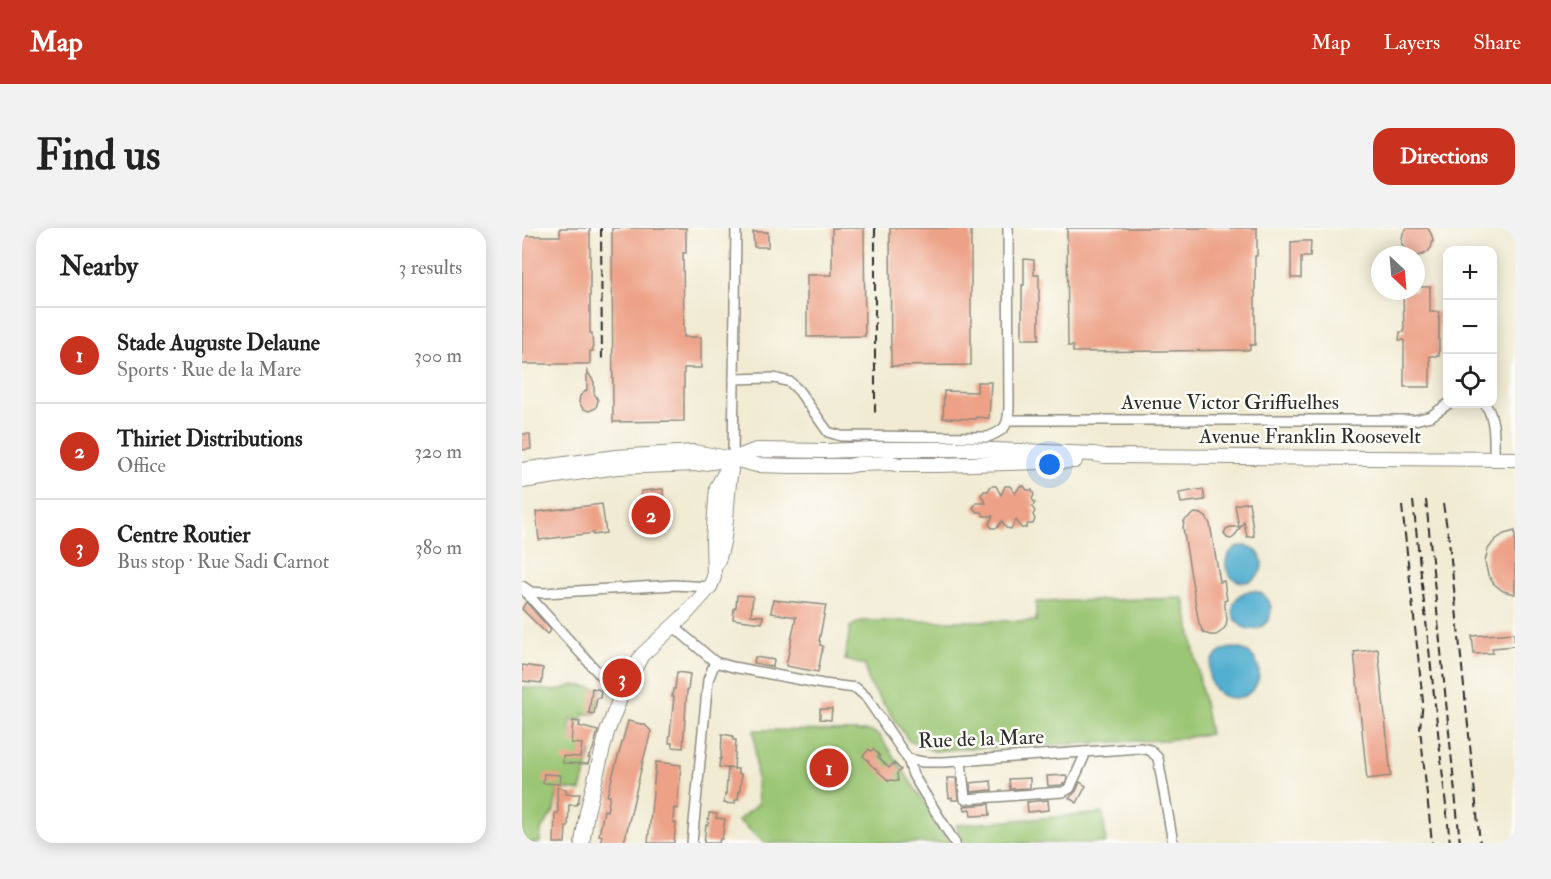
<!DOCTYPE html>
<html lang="en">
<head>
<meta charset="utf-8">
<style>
	:root { --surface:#fff; --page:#f2f2f2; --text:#222; --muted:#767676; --line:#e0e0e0; --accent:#c8321e }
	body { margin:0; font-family:"IM FELL Double Pica",serif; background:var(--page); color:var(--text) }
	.controls { position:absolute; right:18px; top:18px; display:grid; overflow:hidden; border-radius:12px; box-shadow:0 3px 15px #0003 }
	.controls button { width:54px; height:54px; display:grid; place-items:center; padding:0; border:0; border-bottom:2px solid var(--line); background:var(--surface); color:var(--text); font:30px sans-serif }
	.compass { position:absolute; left:849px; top:18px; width:54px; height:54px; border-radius:50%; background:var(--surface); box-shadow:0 3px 15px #0003; rotate:154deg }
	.you { position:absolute; left:528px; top:237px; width:21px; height:21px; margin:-15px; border:4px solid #fff; border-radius:50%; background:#1a73e8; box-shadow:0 0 0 9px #1a73e833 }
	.badge { display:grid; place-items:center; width:39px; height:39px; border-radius:50%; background:var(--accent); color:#fff; font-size:20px; font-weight:700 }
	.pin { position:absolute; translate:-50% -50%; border:3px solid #fff; box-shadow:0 2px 6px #0006 }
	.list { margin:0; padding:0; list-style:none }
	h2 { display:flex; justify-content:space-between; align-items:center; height:78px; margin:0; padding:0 24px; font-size:26px }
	h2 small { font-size:20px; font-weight:400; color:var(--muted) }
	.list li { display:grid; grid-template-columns:39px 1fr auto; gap:18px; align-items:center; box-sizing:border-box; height:96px; padding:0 24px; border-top:2px solid var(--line) }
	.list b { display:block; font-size:22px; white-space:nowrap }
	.list p { margin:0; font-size:20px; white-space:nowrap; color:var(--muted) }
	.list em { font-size:20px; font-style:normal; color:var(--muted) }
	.icon { flex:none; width:33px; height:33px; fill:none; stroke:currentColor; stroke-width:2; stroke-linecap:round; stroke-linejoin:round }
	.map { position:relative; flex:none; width:993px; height:615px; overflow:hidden; border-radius:18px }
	header { display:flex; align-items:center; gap:36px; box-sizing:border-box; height:84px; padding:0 30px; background:var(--accent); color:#fff }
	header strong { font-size:28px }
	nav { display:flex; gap:33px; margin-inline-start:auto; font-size:21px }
	.intro { display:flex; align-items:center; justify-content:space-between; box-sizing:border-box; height:144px; padding:0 36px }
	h1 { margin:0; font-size:42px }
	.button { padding:15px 27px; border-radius:18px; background:var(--accent); color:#fff; font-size:21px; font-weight:700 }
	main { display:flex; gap:36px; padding:0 36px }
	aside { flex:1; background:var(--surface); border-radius:18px; box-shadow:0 3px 15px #0003 }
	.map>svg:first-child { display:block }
</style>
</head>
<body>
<header>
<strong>Map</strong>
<nav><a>Map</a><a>Layers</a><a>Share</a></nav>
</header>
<div class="intro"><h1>Find us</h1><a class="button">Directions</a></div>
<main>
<aside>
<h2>Nearby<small>3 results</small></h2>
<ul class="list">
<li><span class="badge">1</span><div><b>Stade Auguste Delaune</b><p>Sports · Rue de la Mare</p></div><em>300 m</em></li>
<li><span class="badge">2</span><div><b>Thiriet Distributions</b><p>Office</p></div><em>320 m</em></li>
<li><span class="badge">3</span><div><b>Centre Routier</b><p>Bus stop · Rue Sadi Carnot</p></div><em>380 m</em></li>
</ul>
</aside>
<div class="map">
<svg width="993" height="615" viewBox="0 0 993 615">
	<rect width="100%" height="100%" fill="#fdfcf7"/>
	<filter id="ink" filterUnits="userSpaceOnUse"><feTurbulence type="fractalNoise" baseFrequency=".0167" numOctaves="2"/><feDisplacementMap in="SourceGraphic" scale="12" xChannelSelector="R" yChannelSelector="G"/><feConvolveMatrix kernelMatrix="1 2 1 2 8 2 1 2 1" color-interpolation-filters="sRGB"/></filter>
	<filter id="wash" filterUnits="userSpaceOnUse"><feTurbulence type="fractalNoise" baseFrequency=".008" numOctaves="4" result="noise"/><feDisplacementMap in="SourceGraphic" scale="24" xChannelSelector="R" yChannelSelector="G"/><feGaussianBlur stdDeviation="1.35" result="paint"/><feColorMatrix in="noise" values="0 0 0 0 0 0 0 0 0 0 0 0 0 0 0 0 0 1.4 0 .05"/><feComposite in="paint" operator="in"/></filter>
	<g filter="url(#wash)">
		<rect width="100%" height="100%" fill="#f1ebd3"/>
		<!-- green -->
		<g fill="#9bc674" stroke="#637850" stroke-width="1.5">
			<polygon points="662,370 688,506 644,512 449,520 412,523 387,513 347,455 343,437 323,432 328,399 339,393 514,393 514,374"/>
			<polygon points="52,457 80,461 73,486 62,486 60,493 49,491 48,503 73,510 59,563 36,560 32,583 19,602 18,615 0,615 0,459 33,463"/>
			<polygon points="232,502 342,503 351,504 358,508 421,602 427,615 243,615 216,592 236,576"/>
			<polygon points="581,585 584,615 441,615 434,597"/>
		</g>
		<!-- water -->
		<g fill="#51aecf" stroke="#3e6c7d" stroke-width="1.5">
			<circle cx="722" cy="336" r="18"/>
			<circle cx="730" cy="382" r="19"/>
			<circle cx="712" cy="445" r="25"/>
		</g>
		<g id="blocks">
			<!-- building -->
			<g fill="#eda187">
				<polygon points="38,0 68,0 68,105 70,105 71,123 68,123 68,136 0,136 0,8 38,8"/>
				<polygon points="90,0 164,0 164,25 161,25 162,109 179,109 179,140 162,140 162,193 91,194"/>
				<polygon points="310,0 342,0 343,108 285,109 285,47 310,47"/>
				<polygon points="368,0 449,0 449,137 369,138"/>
				<polygon points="545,0 735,0 735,28 733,28 733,117 728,117 728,122 551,124 551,118 546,118"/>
				<polygon points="885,0 905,0 907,2 910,8 911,13 909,20 906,24 900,27 894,28 888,26 883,22 880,16 880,11 881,5"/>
				<polygon points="231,4 246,4 246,19 232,19"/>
				<polygon points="781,13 789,13 788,29 779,29 779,50 769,50 769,14"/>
				<polygon points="502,31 512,32 512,47 517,47 517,111 500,111 500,57 502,57"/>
				<polygon points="894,59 908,59 908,84 917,84 917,128 908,128 908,159 882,159 882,112 877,112 878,104 882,104 881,63 894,63"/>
				<polygon points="65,143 72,154 72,165 76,172 74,180 67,183 61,181 57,174 58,168 65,162"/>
				<polygon points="455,154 469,154 467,190 454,189 454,191 421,190 422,163 455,164"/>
				<polygon points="0,206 8,206 9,221 0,222"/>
				<polygon points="469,258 474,258 479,267 483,258 488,258 493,266 498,258 502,258 505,262 510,262 512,267 510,271 513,275 510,279 513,283 511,287 513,291 511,296 506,296 504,300 499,300 494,292 489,301 484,300 480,293 475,300 470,300 467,296 471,288 462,288 460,284 455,284 451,280 454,275 464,275 459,267 462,263 466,263"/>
				<polygon points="141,261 142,275 136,275 138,297 121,299 119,263"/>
				<polygon points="681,261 683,272 659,275 657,265"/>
				<polygon points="727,274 732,308 725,309 722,294 712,309 709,311 705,310 702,306 704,301 708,299 717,299 713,277"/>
				<polygon points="80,276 84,305 71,307 71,305 17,312 14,284"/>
				<polygon points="673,285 679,286 684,289 688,296 698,354 702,353 705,372 702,373 705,391 704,398 700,403 694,407 688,407 682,405 677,396 661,300 662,293 667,289"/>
				<polygon points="993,303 993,366 981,363 972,356 966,347 963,334 966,321 973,312 982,306"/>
				<polygon points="215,367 231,368 229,387 241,388 240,395 211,391 212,380 214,380"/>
				<polygon points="251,372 304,377 297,413 298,413 298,417 301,418 296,444 264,438 274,389 249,385"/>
				<polygon points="4,374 29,402 25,406 0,381"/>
				<polygon points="992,405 993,418 970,420 971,425 952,426 950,408"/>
				<polygon points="856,421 869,548 845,551 832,424"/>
				<polygon points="233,429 252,432 251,439 232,435"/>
				<polygon points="0,437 21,440 20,455 0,453"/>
				<polygon points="155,444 168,446 166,462 165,462 161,520 150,519 150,515 147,515 152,469 150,469 151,461 153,461"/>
				<polygon points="70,460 79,462 78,470 75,470 72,486 67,485"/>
				<polygon points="298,481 310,481 309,492 298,491"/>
				<polygon points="51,493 58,494 57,498 76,503 71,521 66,530 68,530 66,536 41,535 41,528 58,529 60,516 49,515"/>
				<polygon points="106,493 123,497 129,503 121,533 102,615 78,615 80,608 77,607 82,582 85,583 88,568 85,568"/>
				<polygon points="200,506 211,508 211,512 214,512 212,541 197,539 198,531 199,531"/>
				<polygon points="347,521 349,523 351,521 358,528 356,529 367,540 372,535 379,542 375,545 376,553 369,552 367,553 346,534 347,533 341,528"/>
				<polygon points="134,534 159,537 155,581 152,580 151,594 154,595 152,615 126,615"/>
				<polygon points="206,540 216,541 216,546 219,546 218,564 217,563 216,572 213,572 213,576 202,575 203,566 204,566"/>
				<polygon points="22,546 39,547 38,556 21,555"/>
				<polygon points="544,547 545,551 543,555 539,557 526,558 525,548"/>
				<polygon points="425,550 434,550 436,572 430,572 430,569 427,570"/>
				<polygon points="508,550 508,560 488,561 487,551"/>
				<polygon points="469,553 470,562 449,564 448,555"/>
				<polygon points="558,554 564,558 555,575 547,570 554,563"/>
				<polygon points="35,559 44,561 44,566 58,566 56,575 54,577 47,577 46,599 44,599 43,615 32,615 33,585 36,585"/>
				<polygon points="526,572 527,582 506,584 505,574"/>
				<polygon points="467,576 468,587 449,588 448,581 443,582 442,578"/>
				<polygon points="187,585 195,586 194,590 203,591 200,611 198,611 197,615 182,615 184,597 186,597"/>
			</g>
		</g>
	</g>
	<g filter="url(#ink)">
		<use href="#blocks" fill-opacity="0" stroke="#8e8b7f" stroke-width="1.5"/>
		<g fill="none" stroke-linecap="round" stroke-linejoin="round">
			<defs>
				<g id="street">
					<path d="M212,151L252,150L268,154L277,163L306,204L319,208L466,209C483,202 486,199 487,180L486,0"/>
					<path d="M963,176C974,191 972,212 972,230"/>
					<polyline points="486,192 893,192 909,188 926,176"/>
					<polyline points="211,231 214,0"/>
					<polyline points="0,358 9,364 22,365 152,357 188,359"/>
					<polyline points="1,361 98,469"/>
					<polyline points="151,398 193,434 211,439 301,456 334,460 344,469 386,531 401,534 422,534 618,520 628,522 636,530 651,615"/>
					<polyline points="386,531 391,547 433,615"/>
					<polyline points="439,533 443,571 541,564 548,560 562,529 562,524"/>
					<polyline points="170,615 186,452 193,434"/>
				</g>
				<g id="secondary">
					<polyline points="0,242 94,229 172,224 211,231 235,237 269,238 326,238 336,236 370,235 377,237 416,237 553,233"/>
					<polyline points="0,253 95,239 175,236 211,231 234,222 304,223 353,221 446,221 572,226 583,228 993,231"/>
					<path d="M195,335C207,305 203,273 209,242"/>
					<polyline points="60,615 65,584 85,504 102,460 120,427 162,388 188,359 192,349 191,313 195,259 211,231"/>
				</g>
			</defs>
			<!-- street casing -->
			<use href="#street" stroke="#8e8b7f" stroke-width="12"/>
			<!-- secondary casing -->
			<use href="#secondary" stroke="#8e8b7f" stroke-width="16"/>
			<!-- street -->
			<use href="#street" stroke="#fff" stroke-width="9"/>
			<!-- secondary -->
			<use href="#secondary" stroke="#fff" stroke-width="14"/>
			<!-- rail -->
			<g stroke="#2b2b2b" stroke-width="2" stroke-dasharray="9 4.5" stroke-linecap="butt">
				<polyline points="79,0 80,135"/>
				<polyline points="353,0 353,187"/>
				<polyline points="904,272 938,615"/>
				<polyline points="891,273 928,615"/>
				<polyline points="921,276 927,312 958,615"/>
				<polyline points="880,278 901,474 898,500 910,615"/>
			</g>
		</g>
	</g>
	<g text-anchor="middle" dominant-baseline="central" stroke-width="5" stroke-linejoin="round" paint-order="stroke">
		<!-- street labels -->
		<g font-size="21" fill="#2b2b2b" stroke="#fdfcf7">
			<text x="708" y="174">Avenue Victor Griffuelhes</text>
			<text x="788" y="208">Avenue Franklin Roosevelt</text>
			<text transform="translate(459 511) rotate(-2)">Rue de la Mare</text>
		</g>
	</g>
</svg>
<div class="controls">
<button>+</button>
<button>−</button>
<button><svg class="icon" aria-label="locate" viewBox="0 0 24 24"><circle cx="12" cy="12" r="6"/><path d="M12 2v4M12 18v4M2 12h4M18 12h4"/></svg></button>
</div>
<svg class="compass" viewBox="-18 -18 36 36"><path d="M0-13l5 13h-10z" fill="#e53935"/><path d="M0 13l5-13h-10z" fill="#767676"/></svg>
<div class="you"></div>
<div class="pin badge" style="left:307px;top:540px">1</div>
<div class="pin badge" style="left:129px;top:287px">2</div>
<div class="pin badge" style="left:100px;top:450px">3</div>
</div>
</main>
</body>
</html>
